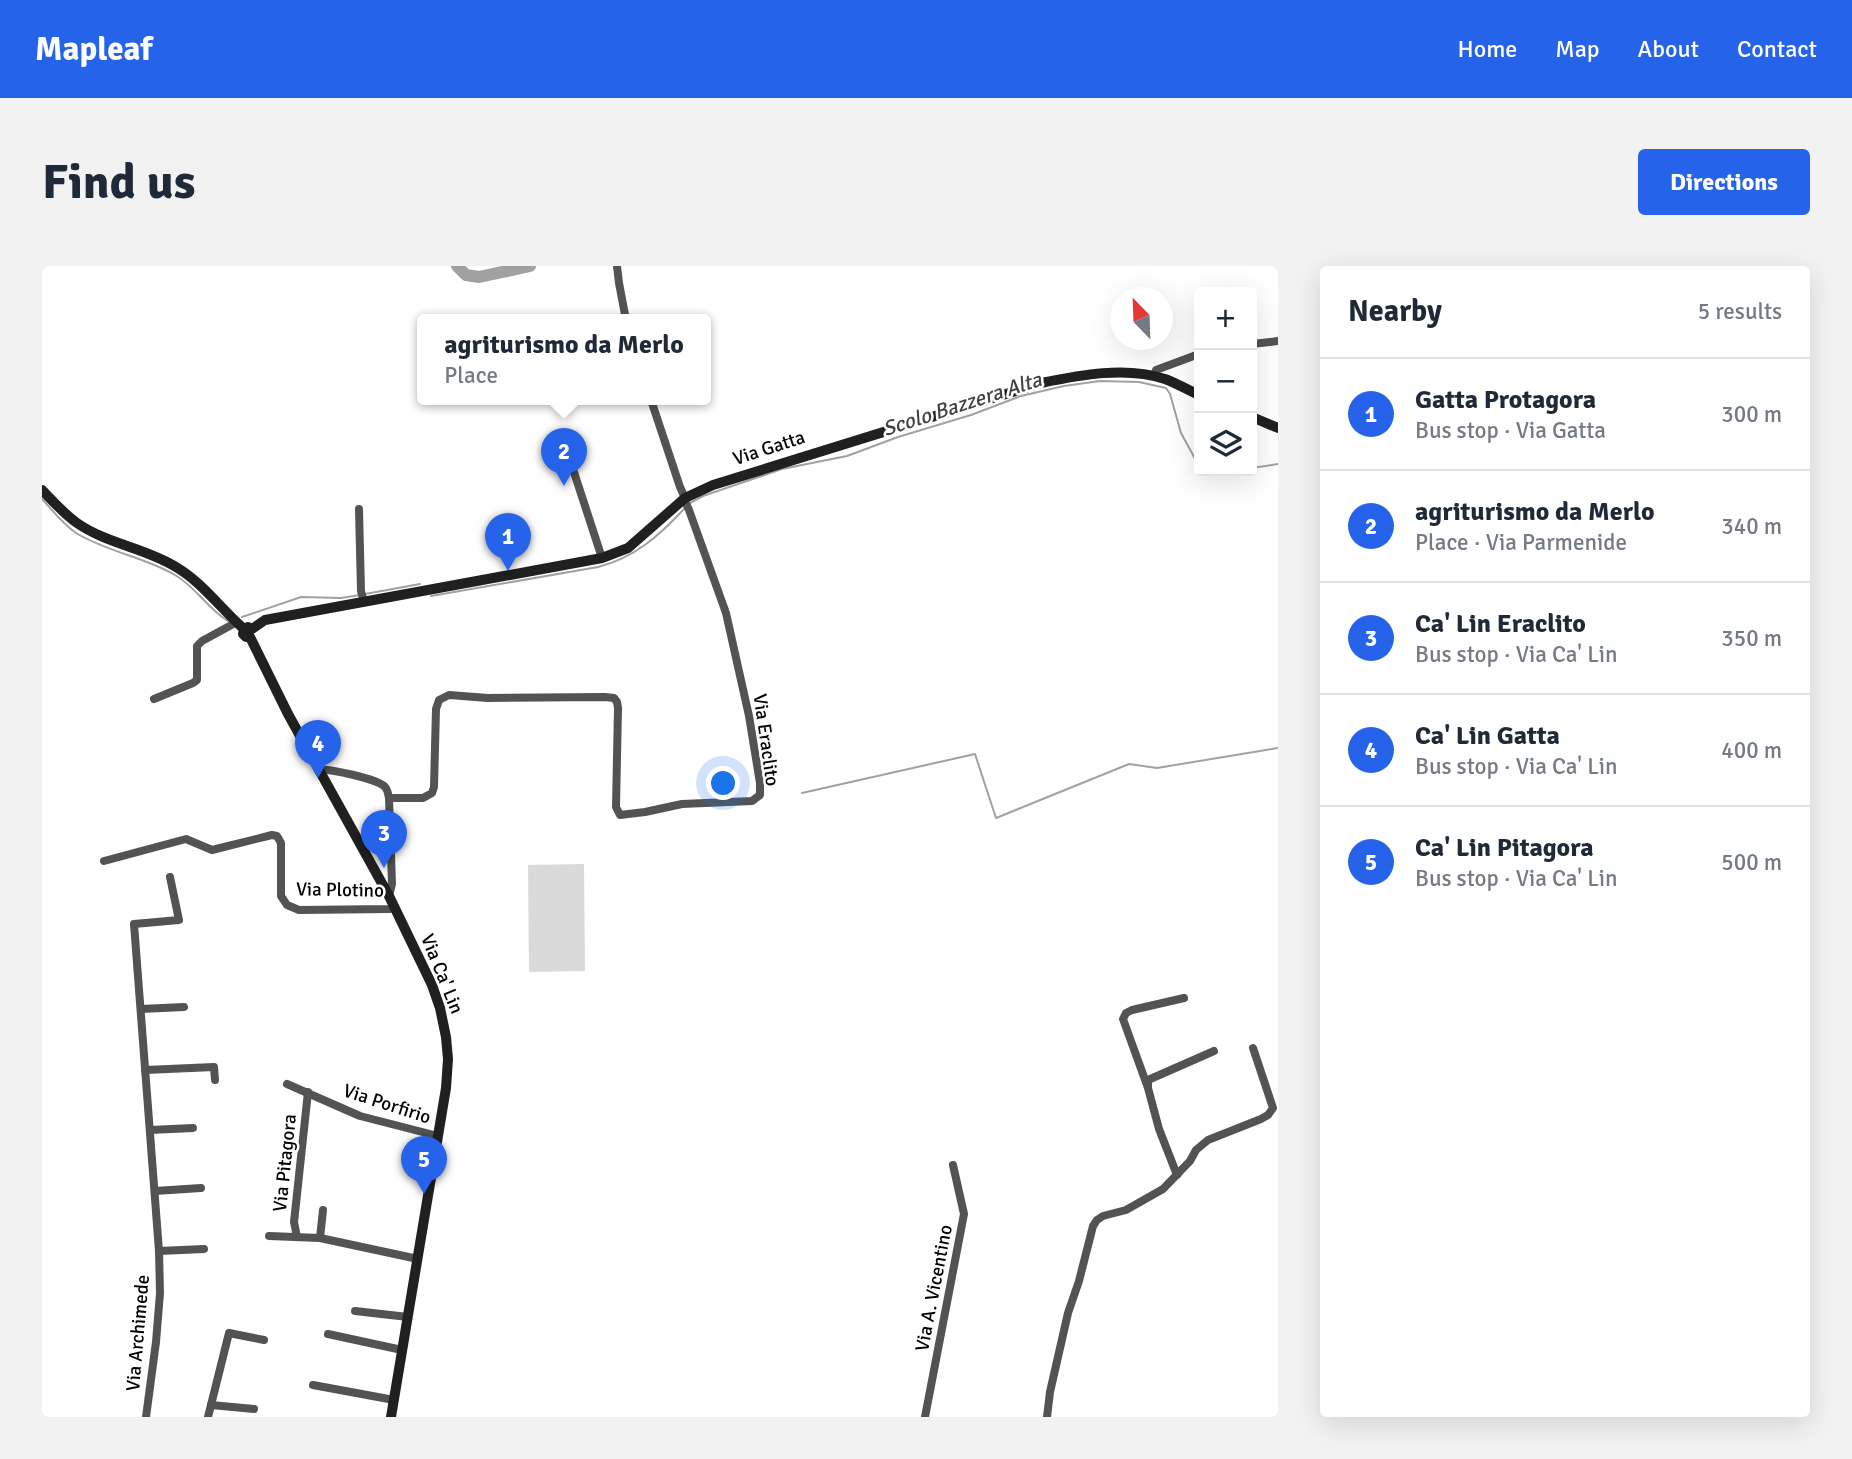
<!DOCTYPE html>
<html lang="en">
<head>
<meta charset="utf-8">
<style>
	:root { --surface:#fff; --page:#f2f2f3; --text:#1f2937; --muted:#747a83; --line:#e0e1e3; --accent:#2563eb }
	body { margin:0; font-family:Signika,sans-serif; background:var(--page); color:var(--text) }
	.controls { position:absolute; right:21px; top:21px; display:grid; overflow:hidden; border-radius:7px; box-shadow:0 7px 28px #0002 }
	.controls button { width:63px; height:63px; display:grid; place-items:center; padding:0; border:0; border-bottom:2px solid var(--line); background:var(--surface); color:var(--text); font:35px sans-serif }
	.compass { position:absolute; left:1068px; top:21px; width:63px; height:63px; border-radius:50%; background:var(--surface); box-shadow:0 7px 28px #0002; rotate:337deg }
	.you { position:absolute; left:682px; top:518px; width:24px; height:24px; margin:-18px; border:5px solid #fff; border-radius:50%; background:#1a73e8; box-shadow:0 0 0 10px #1a73e833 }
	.badge { display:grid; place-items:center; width:46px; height:46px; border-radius:50%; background:var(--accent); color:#fff; font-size:23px; font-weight:700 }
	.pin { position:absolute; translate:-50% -58px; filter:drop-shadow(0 2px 4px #0008) }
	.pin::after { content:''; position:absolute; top:37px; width:24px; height:21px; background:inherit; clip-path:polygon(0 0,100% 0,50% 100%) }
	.popup { position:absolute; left:375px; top:48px; width:294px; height:91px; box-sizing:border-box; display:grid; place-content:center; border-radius:7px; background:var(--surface); filter:drop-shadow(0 2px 5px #0005); font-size:23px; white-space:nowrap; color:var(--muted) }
	.popup b { font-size:26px; color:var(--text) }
	.popup::after { content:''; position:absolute; left:50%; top:100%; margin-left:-14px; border:14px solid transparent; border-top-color:var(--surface) }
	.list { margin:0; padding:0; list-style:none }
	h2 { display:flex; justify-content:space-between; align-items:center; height:91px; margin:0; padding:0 28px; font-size:30px }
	h2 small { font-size:23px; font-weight:400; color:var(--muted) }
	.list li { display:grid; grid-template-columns:46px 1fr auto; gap:21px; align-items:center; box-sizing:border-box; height:112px; padding:0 28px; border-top:2px solid var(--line) }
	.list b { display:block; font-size:26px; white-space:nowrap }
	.list p { margin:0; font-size:23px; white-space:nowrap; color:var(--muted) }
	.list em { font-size:23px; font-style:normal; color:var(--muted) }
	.icon { flex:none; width:38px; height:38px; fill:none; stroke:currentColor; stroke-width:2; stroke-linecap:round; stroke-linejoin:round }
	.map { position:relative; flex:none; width:1236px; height:1151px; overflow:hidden; border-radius:7px }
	header { display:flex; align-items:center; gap:42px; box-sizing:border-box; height:98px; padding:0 35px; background:var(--accent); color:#fff }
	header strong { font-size:33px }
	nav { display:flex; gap:38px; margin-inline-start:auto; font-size:24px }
	.intro { display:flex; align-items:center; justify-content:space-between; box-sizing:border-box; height:168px; padding:0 42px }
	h1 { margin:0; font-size:49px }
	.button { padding:18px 32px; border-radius:7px; background:var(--accent); color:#fff; font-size:24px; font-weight:700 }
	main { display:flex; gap:42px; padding:0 42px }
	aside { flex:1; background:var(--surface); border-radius:7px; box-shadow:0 7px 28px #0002 }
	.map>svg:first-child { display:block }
</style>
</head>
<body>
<header>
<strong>Mapleaf</strong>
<nav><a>Home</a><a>Map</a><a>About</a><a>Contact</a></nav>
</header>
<div class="intro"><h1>Find us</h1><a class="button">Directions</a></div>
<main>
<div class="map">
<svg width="1236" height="1151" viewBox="0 0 1236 1151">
	<rect width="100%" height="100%" fill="#fff"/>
	<!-- green -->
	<polygon fill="#dadada" points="542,598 543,705 487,706 486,599"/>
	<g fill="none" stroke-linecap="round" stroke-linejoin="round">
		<!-- stream -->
		<g stroke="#a1a1a1" stroke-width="2">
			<polyline points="1210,202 1236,198"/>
			<polyline points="1160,205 1169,209 1193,205"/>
			<path d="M0,233C11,245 21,258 34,267C65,286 103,291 133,309C154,321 166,343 186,355"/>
			<polyline points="648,237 661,230 740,203 805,190 856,171 929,149 979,130 1022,120 1058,115 1097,116 1124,122 1128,128 1139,167 1157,200"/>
			<polyline points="323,328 378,318"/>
			<path d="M389,330L556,301C592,292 617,270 642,243"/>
			<polyline points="200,351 259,331 299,332 318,329"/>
			<polyline points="760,527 933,488 954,552 1087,498 1115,502 1236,482"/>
		</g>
		<!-- river -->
		<polyline stroke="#a1a1a1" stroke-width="12" points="415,0 424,9 437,11 488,0"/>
		<!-- street -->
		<g stroke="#535353" stroke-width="8">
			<polyline points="575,0 577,17 584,54"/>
			<polyline points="1210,78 1236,75"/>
			<polyline points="1112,110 1114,104 1157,88"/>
			<polyline points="609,134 638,221 643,232"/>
			<polyline points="528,194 560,292"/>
			<polyline points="317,243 319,325 322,336"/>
			<polyline points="112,433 151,417 155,414 155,380 160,375 195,356"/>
			<path d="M276,504C286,502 336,513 343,521C346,524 346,528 347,532L350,618L347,630"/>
			<polyline points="347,532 381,532 390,527 392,521 394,443 397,434 407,429 446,432 563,431 572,432 575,436 576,442 574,541 578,549 603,546 640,538 710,535 718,529 718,517 707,450 684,347 647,244 642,233"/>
			<polyline points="62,595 144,573 170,584 230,569 235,570 239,577 239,630 245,639 257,644 348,643 351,640"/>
			<polyline points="99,743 142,741"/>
			<polyline points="103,804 172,801 173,814"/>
			<polyline points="245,818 318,850 396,870"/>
			<polyline points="1106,819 1106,814 1172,785"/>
			<polyline points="108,864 151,862"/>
			<polyline points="1135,909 1117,863 1106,822 1081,753 1084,747 1090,744 1142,732"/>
			<polyline points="113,925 159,922"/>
			<polyline points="227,970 278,972 376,993"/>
			<polyline points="255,971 252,956 266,826"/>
			<polyline points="278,972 281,944"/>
			<polyline points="117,985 162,983"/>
			<polyline points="313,1045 366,1051"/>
			<polyline points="286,1068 360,1084"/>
			<polyline points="271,1119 352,1134"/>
			<polyline points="169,1139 212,1143"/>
			<polyline points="104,1151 114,1076 118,1027 117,985 92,658 137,654 128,611"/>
			<polyline points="166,1151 187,1067 222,1074"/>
			<polyline points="883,1151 922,948 911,899"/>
			<polyline points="1005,1151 1008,1126 1026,1047 1037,1015 1051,960 1055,954 1061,950 1084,944 1121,923 1148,895 1154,884 1166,874 1219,853 1226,849 1231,842 1211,782"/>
		</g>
		<!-- secondary -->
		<g stroke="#202020" stroke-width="10">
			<polyline points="1210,151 1236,162"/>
			<path d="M0,224C11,235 22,248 35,257C65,278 104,282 134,301C161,317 179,343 202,363"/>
			<path d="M349,1151L404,822L406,793L404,771L398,742L390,719L347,630L246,448L208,371H204L201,368L202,363L206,361L210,363L223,354L560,292L586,282L643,232L671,219L999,117C1038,109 1084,100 1123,113C1134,117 1146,124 1157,129"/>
		</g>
	</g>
	<g text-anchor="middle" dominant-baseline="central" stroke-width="5" stroke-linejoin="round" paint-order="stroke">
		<!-- street labels -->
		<g font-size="19" fill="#000" stroke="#fff">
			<text transform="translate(727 182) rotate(-18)">Via Gatta</text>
			<text transform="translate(724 474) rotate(82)">Via Eraclito</text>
			<text transform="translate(298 624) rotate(1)">Via Plotino</text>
			<text transform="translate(400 708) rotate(68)">Via Ca' Lin</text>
			<text transform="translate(345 838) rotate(18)">Via Porfirio</text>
			<text transform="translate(243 897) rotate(-84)">Via Pitagora</text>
			<text transform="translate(892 1022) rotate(-79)">Via A. Vicentino</text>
			<text transform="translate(96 1067) rotate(-85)">Via Archimede</text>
		</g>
		<!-- water labels -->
		<g font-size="21" font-style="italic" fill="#424242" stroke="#fff">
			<text transform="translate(920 138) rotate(-18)">Scolo Bazzera Alta</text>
		</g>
	</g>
</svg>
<div class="controls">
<button>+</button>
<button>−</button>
<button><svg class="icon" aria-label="layers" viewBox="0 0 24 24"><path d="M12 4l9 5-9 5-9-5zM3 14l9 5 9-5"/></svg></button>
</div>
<svg class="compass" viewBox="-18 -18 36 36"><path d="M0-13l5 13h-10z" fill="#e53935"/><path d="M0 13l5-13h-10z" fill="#747a83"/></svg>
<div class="you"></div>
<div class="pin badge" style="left:466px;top:305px">1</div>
<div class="pin badge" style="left:522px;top:220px">2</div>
<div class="popup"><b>agriturismo da Merlo</b>Place</div>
<div class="pin badge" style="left:342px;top:602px">3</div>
<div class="pin badge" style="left:276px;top:512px">4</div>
<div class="pin badge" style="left:382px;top:928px">5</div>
</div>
<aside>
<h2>Nearby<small>5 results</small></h2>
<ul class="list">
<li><span class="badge">1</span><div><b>Gatta Protagora</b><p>Bus stop · Via Gatta</p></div><em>300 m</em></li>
<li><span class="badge">2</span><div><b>agriturismo da Merlo</b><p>Place · Via Parmenide</p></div><em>340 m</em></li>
<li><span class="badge">3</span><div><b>Ca' Lin Eraclito</b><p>Bus stop · Via Ca' Lin</p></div><em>350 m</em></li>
<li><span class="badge">4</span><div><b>Ca' Lin Gatta</b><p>Bus stop · Via Ca' Lin</p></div><em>400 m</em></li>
<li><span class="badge">5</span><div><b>Ca' Lin Pitagora</b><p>Bus stop · Via Ca' Lin</p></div><em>500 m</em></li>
</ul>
</aside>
</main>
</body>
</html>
